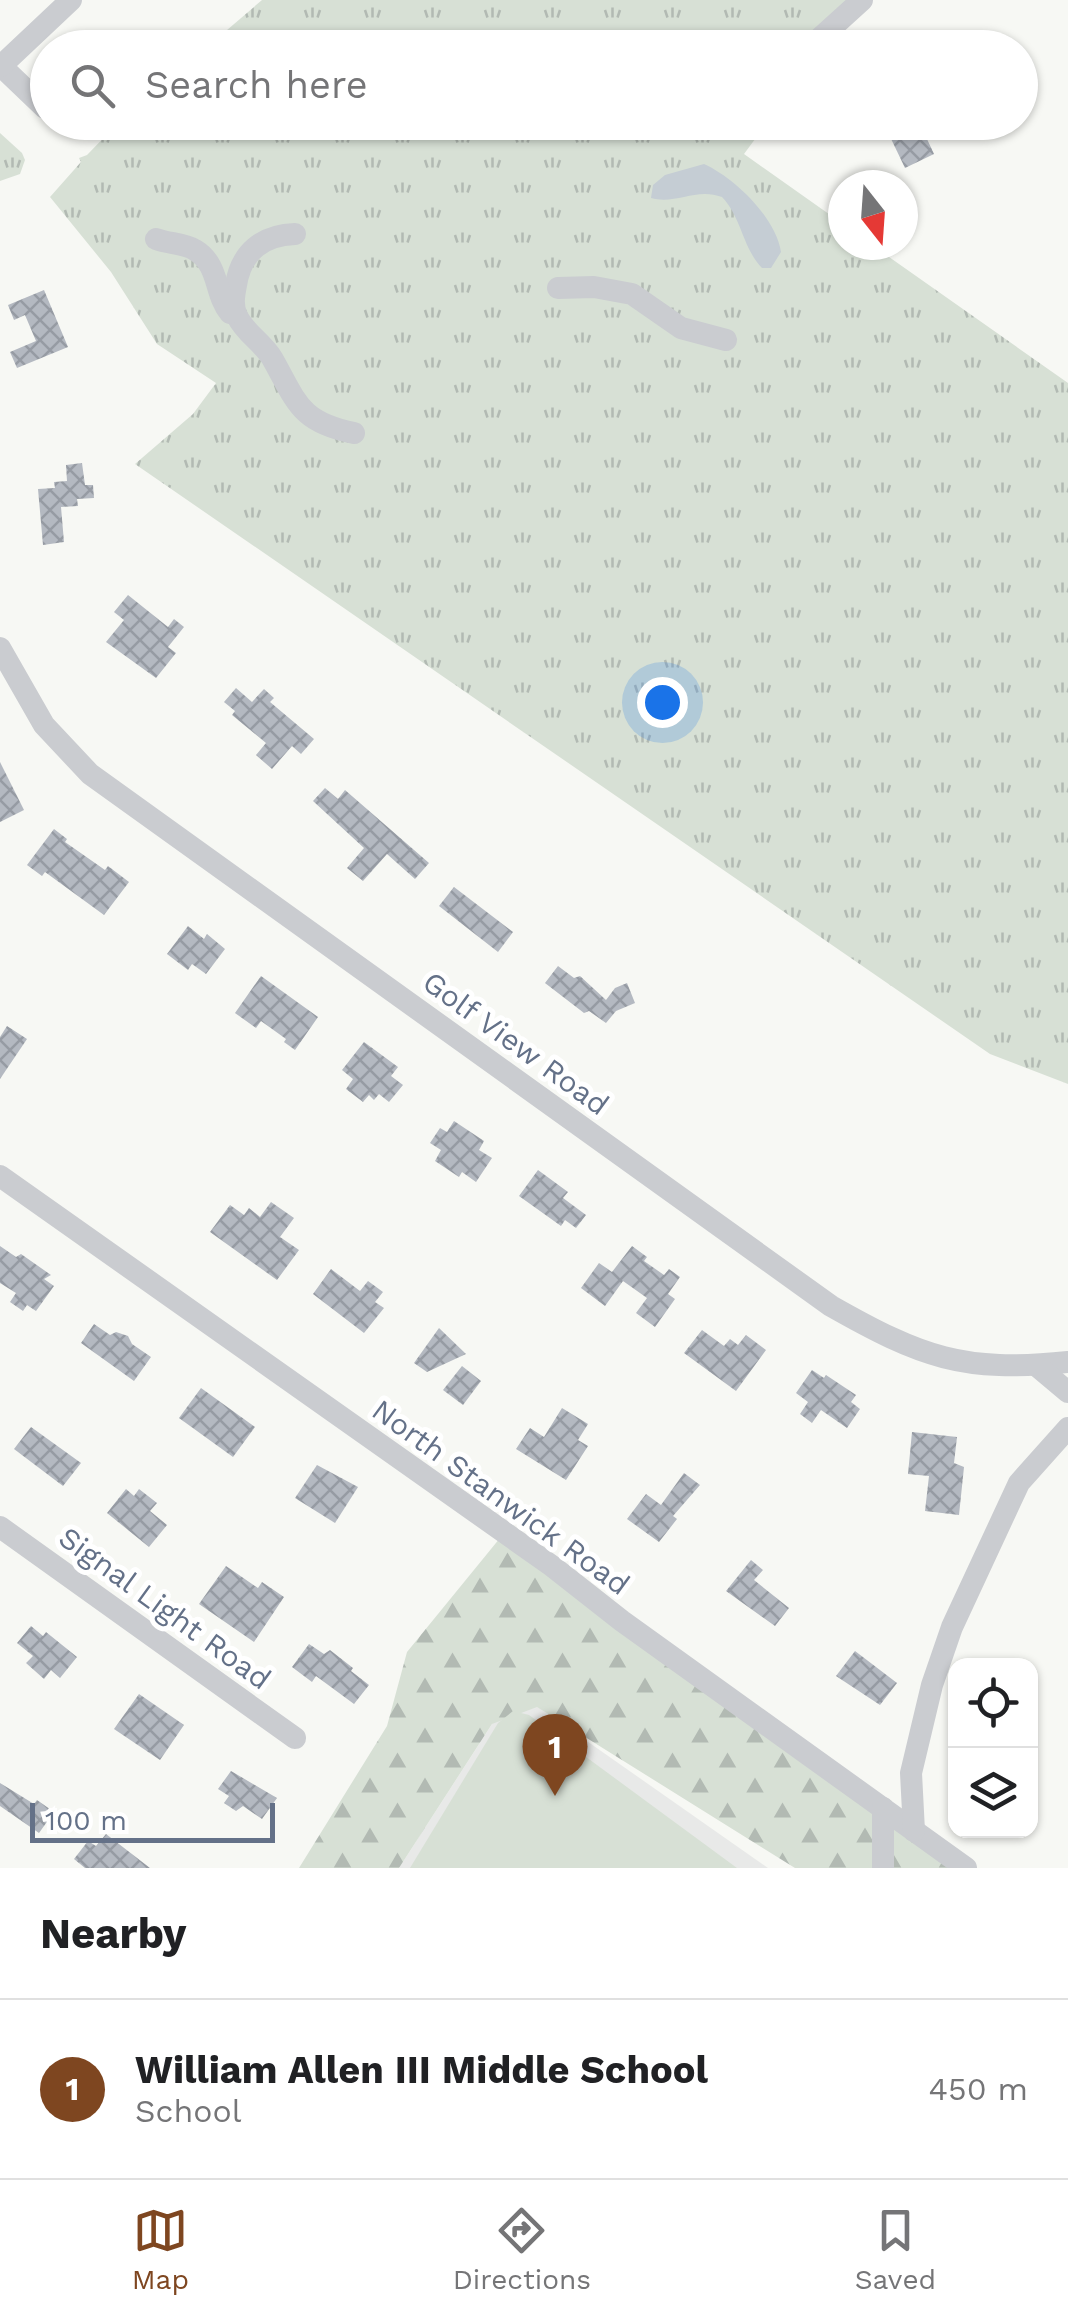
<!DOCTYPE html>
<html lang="en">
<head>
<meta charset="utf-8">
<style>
	:root { --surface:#fff; --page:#f6f6f6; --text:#202124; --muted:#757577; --line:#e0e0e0; --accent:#7e4620 }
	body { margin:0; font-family:"Work Sans",sans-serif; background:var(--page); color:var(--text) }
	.controls { position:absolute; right:30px; bottom:30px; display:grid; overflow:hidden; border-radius:20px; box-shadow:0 2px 8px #0004 }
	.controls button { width:90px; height:90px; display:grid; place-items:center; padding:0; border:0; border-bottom:2px solid var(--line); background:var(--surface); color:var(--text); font:50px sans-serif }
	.compass { position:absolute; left:828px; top:170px; width:90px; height:90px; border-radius:50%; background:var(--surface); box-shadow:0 2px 8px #0004; rotate:163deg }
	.scale { position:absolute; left:30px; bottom:25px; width:245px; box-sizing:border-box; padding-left:10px; border:5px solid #647188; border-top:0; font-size:28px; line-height:35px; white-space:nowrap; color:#647188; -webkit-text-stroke:8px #fff; paint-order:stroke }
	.you { position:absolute; left:662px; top:702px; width:35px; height:35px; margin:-25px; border:8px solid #fff; border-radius:50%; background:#1a73e8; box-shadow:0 0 0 15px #1a73e833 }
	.badge { display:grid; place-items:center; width:65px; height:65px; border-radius:50%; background:var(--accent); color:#fff; font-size:32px; font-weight:700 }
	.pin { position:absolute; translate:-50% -82px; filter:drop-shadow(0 2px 5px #0008) }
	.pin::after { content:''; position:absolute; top:52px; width:35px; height:30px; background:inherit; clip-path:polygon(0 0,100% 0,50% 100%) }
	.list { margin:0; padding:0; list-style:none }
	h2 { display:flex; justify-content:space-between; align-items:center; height:130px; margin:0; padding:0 40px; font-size:42px }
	h2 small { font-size:32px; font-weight:400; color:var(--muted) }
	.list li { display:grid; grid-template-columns:65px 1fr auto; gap:30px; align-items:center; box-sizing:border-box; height:180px; padding:0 40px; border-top:2px solid var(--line) }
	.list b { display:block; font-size:38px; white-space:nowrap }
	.list p { margin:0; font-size:32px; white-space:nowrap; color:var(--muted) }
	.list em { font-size:32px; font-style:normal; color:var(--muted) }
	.icon { flex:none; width:55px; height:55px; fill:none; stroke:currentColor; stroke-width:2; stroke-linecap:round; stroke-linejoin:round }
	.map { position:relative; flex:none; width:1068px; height:1868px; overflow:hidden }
	.search { position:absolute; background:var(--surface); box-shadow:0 2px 8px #0004; left:30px; right:30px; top:30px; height:110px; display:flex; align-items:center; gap:25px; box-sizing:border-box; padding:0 35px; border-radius:55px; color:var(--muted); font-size:38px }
	.sheet { height:310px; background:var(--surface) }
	nav { display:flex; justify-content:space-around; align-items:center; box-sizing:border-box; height:140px; border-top:2px solid var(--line); background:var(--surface); font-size:28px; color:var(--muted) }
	nav a { display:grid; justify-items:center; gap:5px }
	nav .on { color:var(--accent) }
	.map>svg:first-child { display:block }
</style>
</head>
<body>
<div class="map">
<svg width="1068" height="1868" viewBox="0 0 1068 1868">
	<defs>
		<pattern id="grass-tufts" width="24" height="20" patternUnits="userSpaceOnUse" patternTransform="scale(2.5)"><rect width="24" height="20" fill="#d7e0d5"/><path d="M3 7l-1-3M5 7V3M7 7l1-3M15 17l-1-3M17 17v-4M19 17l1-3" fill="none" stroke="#b2bab3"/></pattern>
		<pattern id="forest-firs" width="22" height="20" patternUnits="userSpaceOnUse" patternTransform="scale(2.5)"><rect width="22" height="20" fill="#d7e0d5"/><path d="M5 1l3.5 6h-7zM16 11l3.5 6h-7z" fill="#b2bab3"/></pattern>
		<pattern id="building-cross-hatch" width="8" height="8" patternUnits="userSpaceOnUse" patternTransform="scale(2.5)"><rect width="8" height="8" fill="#b4b9c1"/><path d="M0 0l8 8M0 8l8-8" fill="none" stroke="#969ba3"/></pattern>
	</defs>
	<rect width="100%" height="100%" fill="#f7f8f4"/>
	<!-- built -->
	<polygon fill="#e8e9e8" points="514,1690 768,1868 399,1868"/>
	<!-- grass -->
	<g fill="url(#grass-tufts)">
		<polygon points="262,0 858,0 823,47 206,48"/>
		<polygon points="118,123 767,123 744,154 843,224 843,245 872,245 1068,383 1068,1084 990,1054 135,464 193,414 216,383 157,344 111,272 50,197 81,162 79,158 87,155"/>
		<polygon points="0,133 22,153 25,160 20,174 0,181"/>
	</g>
	<!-- forest -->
	<polygon fill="url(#forest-firs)" points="500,1538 957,1868 795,1868 537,1707 492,1724 399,1868 299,1868 387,1726 407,1652"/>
	<!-- park -->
	<polygon fill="#d7e0d5" points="513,1711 529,1715 737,1868 410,1868 498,1723"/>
	<!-- water -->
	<path fill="#c5cdd4" d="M704,164C735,178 776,218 781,252L771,268H762C742,247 742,218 722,197C696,187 676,205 651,198L653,185L665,175Z"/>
	<!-- building -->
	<g fill="url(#building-cross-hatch)">
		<polygon points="883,122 919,122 934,154 905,168"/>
		<polygon points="44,290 68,347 17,368 10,352 36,341 25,315 14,320 8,305"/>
		<polygon points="82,463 85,485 93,485 94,498 77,499 78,506 61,507 64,542 43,545 38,489 55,488 54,482 67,481 66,465"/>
		<polygon points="128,595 168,627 174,619 184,627 168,647 176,653 156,678 106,642 124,620 114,612"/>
		<polygon points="236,688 252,702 264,689 274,698 270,702 314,739 301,754 292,746 272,769 256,755 266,743 232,715 235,711 224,702"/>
		<polygon points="0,762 24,810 0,822"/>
		<polygon points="325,788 338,799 345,790 429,863 415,879 387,854 363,881 347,868 364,848 313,801"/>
		<polygon points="54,829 67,839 65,842 105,870 108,866 129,882 104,915 45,872 42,876 27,865"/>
		<polygon points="454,887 513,932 498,952 439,906"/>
		<polygon points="188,926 204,939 207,934 225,949 206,974 192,964 188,970 167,954"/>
		<polygon points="558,966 574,978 580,976 606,1000 615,988 627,983 635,1003 616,1011 606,1023 589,1011 584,1013 545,983"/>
		<polygon points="261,976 318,1017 295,1050 284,1042 286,1039 261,1021 256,1028 235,1013"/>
		<polygon points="7,1026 27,1039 0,1079 0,1037"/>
		<polygon points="364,1042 398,1067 391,1076 403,1085 389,1102 379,1094 374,1100 369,1095 363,1102 346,1089 353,1079 342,1070"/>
		<polygon points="454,1121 484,1141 479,1150 492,1158 476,1182 462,1172 459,1177 435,1161 441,1150 430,1143 440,1128 447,1132"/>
		<polygon points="538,1170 568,1192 563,1198 586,1215 576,1228 565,1220 561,1226 519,1196"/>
		<polygon points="271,1202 294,1218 280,1237 299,1250 277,1280 210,1232 230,1205 244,1215 249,1208 260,1217"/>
		<polygon points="0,1246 16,1257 21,1254 51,1275 44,1279 54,1286 36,1311 27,1305 23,1311 10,1302 16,1293 0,1283"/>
		<polygon points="632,1246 647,1257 644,1261 664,1275 669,1269 680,1277 668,1294 675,1299 655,1327 636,1313 647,1298 623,1281 605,1306 581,1288 599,1263 612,1272"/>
		<polygon points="331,1269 360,1291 368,1281 383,1292 375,1302 384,1308 364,1333 313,1294"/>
		<polygon points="94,1324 110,1335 116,1332 128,1336 132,1344 151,1357 134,1381 81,1343"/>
		<polygon points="439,1328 466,1354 427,1372 414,1363"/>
		<polygon points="702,1330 724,1346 730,1339 738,1345 746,1335 766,1350 736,1391 684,1353"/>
		<polygon points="462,1366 481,1381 463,1405 443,1390"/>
		<polygon points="812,1370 824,1378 826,1375 856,1395 851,1402 860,1409 847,1428 821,1410 812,1423 800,1414 808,1402 796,1393"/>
		<polygon points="201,1388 255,1427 233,1457 179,1418"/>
		<polygon points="562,1408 588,1424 578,1440 588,1446 566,1480 516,1449 530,1428 544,1437"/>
		<polygon points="31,1427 81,1463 63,1486 14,1449"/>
		<polygon points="912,1432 957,1437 954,1463 964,1467 959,1515 925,1511 929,1476 908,1474"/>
		<polygon points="317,1465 358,1487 335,1523 295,1498"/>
		<polygon points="684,1473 700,1485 673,1516 677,1519 659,1542 627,1519 646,1494 661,1505"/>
		<polygon points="126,1489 134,1496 139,1489 157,1503 150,1511 167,1525 149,1547 107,1513"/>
		<polygon points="751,1560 763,1570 754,1580 789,1608 775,1626 726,1591"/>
		<polygon points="226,1566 258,1588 262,1582 284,1597 254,1642 199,1604"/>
		<polygon points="31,1626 43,1636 46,1632 77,1657 60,1678 51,1670 44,1679 26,1663 33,1656 17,1643"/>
		<polygon points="309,1644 324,1654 330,1650 353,1668 351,1671 369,1685 354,1704 316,1676 312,1682 292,1667"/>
		<polygon points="855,1651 897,1683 880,1705 836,1676"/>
		<polygon points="139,1694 184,1725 160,1760 114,1729"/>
		<polygon points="231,1771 277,1798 262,1819 243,1806 236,1811 224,1803 229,1796 218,1789"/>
		<polygon points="0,1783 34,1804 37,1800 54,1812 39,1833 0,1806"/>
		<polygon points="106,1834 150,1868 85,1868 74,1859 88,1841 96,1846"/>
	</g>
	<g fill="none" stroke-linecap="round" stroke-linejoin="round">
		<!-- minor -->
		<g stroke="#caccd0" stroke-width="22">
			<polyline points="818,40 862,0"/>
			<polyline points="0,65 45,108"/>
			<polyline points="1,66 71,0"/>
			<path d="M295,234C263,235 241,252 236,285C234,295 232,306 237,316C245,333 262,342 272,358C297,402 299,422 354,433"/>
			<path d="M156,239C169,244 184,243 195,250C220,265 214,294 230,313"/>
			<polyline points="558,288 594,287 632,294 681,328 726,340"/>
			<path d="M0,648L44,725L90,774L831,1306C921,1357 963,1373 1068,1362"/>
			<polyline points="0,1176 552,1566 622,1621 966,1868"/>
			<polyline points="1037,1366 1068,1392"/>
			<polyline points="0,1527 295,1738"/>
			<polyline points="883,1808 883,1868"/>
			<polyline points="914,1831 911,1773 932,1685 952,1627 1019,1483 1068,1428"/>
		</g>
	</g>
	<g text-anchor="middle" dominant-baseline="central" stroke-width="10" stroke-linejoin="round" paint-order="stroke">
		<!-- street labels -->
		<g font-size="30" fill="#647188" stroke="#fff">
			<text transform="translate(516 1043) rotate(36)">Golf View Road</text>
			<text transform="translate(501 1497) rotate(36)">North Stanwick Road</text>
			<text transform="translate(165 1608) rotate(36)">Signal Light Road</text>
		</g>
	</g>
</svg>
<div class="controls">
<button><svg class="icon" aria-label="locate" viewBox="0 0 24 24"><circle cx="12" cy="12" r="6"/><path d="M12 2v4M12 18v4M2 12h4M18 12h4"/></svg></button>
<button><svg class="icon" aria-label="layers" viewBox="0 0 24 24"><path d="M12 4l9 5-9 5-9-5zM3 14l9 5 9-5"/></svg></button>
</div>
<svg class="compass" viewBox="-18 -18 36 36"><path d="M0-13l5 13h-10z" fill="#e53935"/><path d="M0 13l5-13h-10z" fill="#757577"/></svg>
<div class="scale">100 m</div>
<div class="you"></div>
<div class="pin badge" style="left:555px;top:1796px">1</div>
<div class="search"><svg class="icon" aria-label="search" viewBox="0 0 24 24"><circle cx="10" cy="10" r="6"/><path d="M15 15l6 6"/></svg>Search here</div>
</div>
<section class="sheet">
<h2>Nearby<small></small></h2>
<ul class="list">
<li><span class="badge">1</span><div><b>William Allen III Middle School</b><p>School</p></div><em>450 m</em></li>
</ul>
</section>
<nav>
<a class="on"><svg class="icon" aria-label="map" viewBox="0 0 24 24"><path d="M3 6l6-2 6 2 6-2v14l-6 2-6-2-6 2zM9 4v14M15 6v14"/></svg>Map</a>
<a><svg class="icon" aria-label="directions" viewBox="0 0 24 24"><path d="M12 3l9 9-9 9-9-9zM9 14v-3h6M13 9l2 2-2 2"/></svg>Directions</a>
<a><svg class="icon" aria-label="saved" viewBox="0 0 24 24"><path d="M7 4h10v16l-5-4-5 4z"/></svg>Saved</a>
</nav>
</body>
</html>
